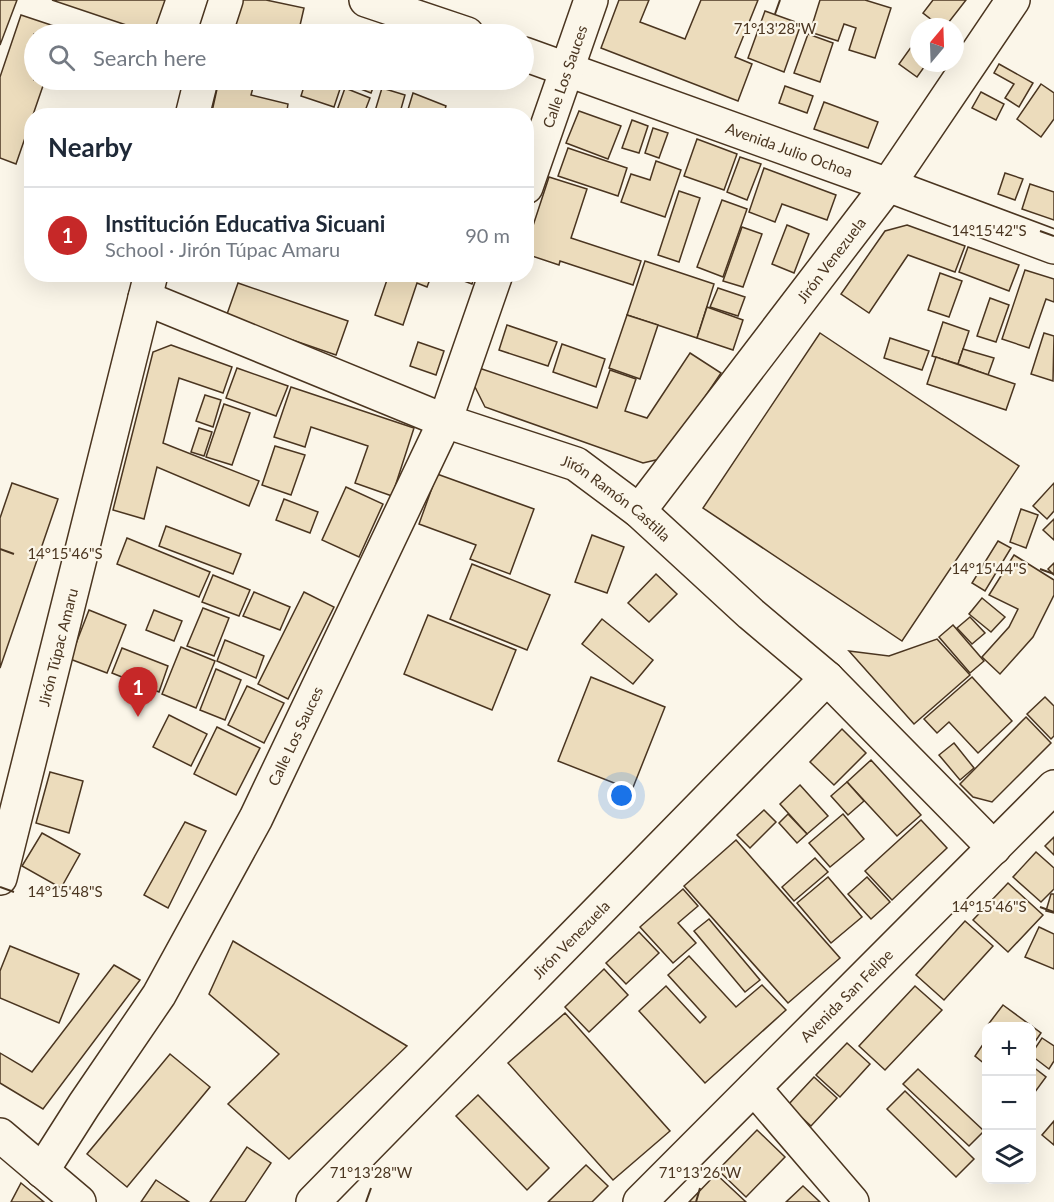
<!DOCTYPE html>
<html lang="en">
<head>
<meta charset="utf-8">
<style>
	:root { --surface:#fff; --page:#f6f6f7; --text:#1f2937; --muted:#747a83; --line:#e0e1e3; --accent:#c62828 }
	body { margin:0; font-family:Lato,sans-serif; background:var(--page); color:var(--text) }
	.controls { position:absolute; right:18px; bottom:18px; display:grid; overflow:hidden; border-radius:12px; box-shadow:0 6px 24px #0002 }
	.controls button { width:54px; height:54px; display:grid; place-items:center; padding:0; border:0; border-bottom:2px solid var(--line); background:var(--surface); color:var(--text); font:30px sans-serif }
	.compass { position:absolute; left:910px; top:18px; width:54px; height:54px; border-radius:50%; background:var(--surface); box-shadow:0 6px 24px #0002; rotate:19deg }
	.you { position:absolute; left:622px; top:796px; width:21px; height:21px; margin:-15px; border:4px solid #fff; border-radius:50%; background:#1a73e8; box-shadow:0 0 0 9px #1a73e833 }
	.badge { display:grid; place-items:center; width:39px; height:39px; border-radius:50%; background:var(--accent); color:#fff; font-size:20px; font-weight:700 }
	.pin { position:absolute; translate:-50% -50px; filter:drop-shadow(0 2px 3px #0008) }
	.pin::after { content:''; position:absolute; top:32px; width:21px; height:18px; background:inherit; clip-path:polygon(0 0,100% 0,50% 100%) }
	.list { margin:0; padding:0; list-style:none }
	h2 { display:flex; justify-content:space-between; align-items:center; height:78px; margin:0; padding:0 24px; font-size:26px }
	h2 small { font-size:20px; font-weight:400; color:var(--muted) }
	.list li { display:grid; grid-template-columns:39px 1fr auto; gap:18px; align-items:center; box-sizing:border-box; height:96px; padding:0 24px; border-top:2px solid var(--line) }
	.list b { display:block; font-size:22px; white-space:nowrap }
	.list p { margin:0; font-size:20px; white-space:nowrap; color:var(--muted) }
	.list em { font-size:20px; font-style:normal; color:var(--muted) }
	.icon { flex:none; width:33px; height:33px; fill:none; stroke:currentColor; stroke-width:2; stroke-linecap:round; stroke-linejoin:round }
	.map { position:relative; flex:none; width:1054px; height:1202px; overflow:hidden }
	.search { position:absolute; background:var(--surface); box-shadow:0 6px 24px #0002; left:24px; top:24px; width:510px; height:66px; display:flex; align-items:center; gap:15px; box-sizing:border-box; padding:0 21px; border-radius:33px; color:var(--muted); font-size:22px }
	.panel { position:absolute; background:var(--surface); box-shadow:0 6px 24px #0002; left:24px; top:108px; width:510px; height:174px; border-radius:24px }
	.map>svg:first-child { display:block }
</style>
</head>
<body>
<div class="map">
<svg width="1054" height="1202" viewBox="0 0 1054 1202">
	<rect width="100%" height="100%" fill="#fbf6e9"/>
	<!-- building -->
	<g fill="#ecdcbc" stroke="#4a3520" stroke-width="1.5">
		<polygon points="0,0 17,0 0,45"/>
		<polygon points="52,0 165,0 153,34"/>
		<polygon points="237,0 266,0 304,8 298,34 266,27 265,34 229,34"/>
		<polygon points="619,0 649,0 640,22 685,39 701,0 758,0 735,57 752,64 738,101 601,48"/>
		<polygon points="820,0 865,0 891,8 875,58 849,50 856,28 844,24 838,41 810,32"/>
		<polygon points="933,0 966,0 945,27 941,27 923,13"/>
		<polygon points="765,11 801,24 784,72 748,58"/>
		<polygon points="21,15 63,29 61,34 34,34 34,80 45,80 16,164 0,158 0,77"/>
		<polygon points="808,34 833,43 820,82 794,73"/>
		<polygon points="919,36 919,63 927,63 917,77 899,64"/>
		<polygon points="999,64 1033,83 1019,107 1005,98 1014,84 994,73"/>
		<polygon points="219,80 255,80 251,95 288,104 286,116 211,116"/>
		<polygon points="306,80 322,80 341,86 334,107 301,96"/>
		<polygon points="355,80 376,80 371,93 353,86"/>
		<polygon points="1041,84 1054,93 1054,119 1041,137 1017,119"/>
		<polygon points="785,86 813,96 807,113 779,103"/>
		<polygon points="345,88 370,98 363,116 335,116"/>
		<polygon points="382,88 405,95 399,116 389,116 375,111"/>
		<polygon points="981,92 1004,104 996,120 972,108"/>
		<polygon points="413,93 446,106 443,116 406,116"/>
		<polygon points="824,102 878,122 868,148 814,129"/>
		<polygon points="579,111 621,126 608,159 566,143"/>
		<polygon points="632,120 648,126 639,153 622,148"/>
		<polygon points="653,128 668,133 659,158 645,153"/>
		<polygon points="697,139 737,154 724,190 684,176"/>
		<polygon points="568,148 627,168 618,196 558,176"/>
		<polygon points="740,157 761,164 747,200 727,192"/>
		<polygon points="656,161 681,170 665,217 621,202 631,174 650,180"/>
		<polygon points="764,168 836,195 827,220 782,204 775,222 749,212"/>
		<polygon points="1005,173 1023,179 1015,200 998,194"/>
		<polygon points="549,177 587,189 571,238 641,261 633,285 560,261 559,265 526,254 526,247"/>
		<polygon points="1030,184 1054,192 1054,220 1022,209"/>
		<polygon points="679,191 700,198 679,262 658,255"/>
		<polygon points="722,200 747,209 723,277 697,267"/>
		<polygon points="787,225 809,234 794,273 772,264"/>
		<polygon points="907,225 965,246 955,272 908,255 869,313 841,294 885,231"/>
		<polygon points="742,227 762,234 743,287 723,281"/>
		<polygon points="968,247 1019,265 1009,291 959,272"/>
		<polygon points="645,261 714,284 697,338 627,315"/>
		<polygon points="1025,270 1054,279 1054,302 1046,299 1029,348 1002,339"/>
		<polygon points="940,273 962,281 949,317 928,310"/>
		<polygon points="246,274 268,274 265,281"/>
		<polygon points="389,274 432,274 427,287 417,283 403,325 375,315"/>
		<polygon points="445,274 475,274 472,284"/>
		<polygon points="238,283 348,321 336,355 226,317"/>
		<polygon points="718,288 745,297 738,316 710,307"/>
		<polygon points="990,298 1009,305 996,342 977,336"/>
		<polygon points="707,307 743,320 733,350 697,338"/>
		<polygon points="627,315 658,325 640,379 609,368"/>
		<polygon points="943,322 969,331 958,364 932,356"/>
		<polygon points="507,325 557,342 548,366 499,350"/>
		<polygon points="820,333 1019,466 902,641 703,508"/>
		<polygon points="1044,333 1054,336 1053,381 1031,374"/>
		<polygon points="890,338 929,351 922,370 884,358"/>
		<polygon points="418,342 444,351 436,375 410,366"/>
		<polygon points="562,344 605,359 596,387 553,372"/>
		<polygon points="171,345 232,367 223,393 179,378 163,443 259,481 249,506 157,467 144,519 113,510 153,352"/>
		<polygon points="963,349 994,358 988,375 958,364"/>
		<polygon points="690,353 721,373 664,458 643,463 485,407 474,385 479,368 597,408 610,370 636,379 625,411 647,418"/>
		<polygon points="936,357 1015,384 1006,410 927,384"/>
		<polygon points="237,368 288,386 276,416 226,398"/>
		<polygon points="291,387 414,428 392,496 355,483 368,446 311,427 305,447 274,437"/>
		<polygon points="205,395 221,400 213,427 196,421"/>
		<polygon points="224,404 250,413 232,465 206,457"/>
		<polygon points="199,428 212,432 204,456 191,452"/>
		<polygon points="275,446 305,455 291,495 262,485"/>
		<polygon points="437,474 534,509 510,574 470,559 476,545 419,524"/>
		<polygon points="12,483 58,499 0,668 0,518"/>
		<polygon points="1054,483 1054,511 1047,519 1033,506"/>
		<polygon points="346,487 383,504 359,557 322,540"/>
		<polygon points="284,499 318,512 310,533 276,520"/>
		<polygon points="1021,509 1038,515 1026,548 1010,542"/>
		<polygon points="1054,519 1054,540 1043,530"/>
		<polygon points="166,526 241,554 233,574 159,546"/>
		<polygon points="592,535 624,547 607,593 575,582"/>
		<polygon points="127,538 210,572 199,597 117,564"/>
		<polygon points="998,541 1011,548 985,591 972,583"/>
		<polygon points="1014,555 1054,580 1054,595 1033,637 1000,674 982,657 1009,627 1018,609 989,595"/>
		<polygon points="1054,563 1054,575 1048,569"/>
		<polygon points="472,564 550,595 527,650 450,619"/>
		<polygon points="656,574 677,594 649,622 628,603"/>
		<polygon points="213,575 250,590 239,616 202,602"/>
		<polygon points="254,592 290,607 280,630 243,616"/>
		<polygon points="304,592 334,607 288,699 258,684"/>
		<polygon points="982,598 1005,617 991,632 969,614"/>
		<polygon points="203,608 229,618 214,656 187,646"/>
		<polygon points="89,610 126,625 107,673 70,659"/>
		<polygon points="154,610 182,621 174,641 146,630"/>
		<polygon points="428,615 516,650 492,710 404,674"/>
		<polygon points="970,617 985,633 972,644 957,628"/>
		<polygon points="602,619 653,660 633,684 582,644"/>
		<polygon points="953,625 984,661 970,673 939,637"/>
		<polygon points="937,639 970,675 914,724 849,651 889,656"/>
		<polygon points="225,640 264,656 256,678 217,661"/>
		<polygon points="181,647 215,661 196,708 162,694"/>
		<polygon points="122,648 168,666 159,692 112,673"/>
		<polygon points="216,669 241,680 225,720 200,710"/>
		<polygon points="591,677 665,707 632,790 558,761"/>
		<polygon points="972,677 1012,721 978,753 949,722 937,733 924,719"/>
		<polygon points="247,686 284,703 264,743 228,725"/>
		<polygon points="1045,697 1054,706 1054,736 1051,739 1027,714"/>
		<polygon points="169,715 207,734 191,766 153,747"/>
		<polygon points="1026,717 1051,743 992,802 973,797 960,784"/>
		<polygon points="217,727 260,748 236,795 194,774"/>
		<polygon points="842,729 866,753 834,785 810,762"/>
		<polygon points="954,743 974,768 960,780 939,755"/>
		<polygon points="871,760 921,815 897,836 847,782"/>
		<polygon points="50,772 83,781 69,833 36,823"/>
		<polygon points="847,782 864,801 848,815 831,796"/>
		<polygon points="800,785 828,816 807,834 780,804"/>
		<polygon points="764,810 776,822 750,848 737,835"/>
		<polygon points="788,814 807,834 797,843 779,823"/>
		<polygon points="843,814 864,839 830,867 809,843"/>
		<polygon points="921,820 947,848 892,900 865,871"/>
		<polygon points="185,822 206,831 168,908 144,895"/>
		<polygon points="42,833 80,854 61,888 22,866"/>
		<polygon points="1054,837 1054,855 1045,846"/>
		<polygon points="736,840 840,958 788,1003 684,886"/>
		<polygon points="1036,852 1054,868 1054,889 1041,902 1013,877"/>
		<polygon points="815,858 828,872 794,901 782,887"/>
		<polygon points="828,877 862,917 831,943 797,903"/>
		<polygon points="867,877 890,902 871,919 848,894"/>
		<polygon points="1008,883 1043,915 1008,952 973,920"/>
		<polygon points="683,889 698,906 678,923 696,943 673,963 640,927"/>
		<polygon points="1051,894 1054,894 1054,913 1046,911"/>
		<polygon points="709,919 760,980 745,992 694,931"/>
		<polygon points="965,921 993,946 944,1000 916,975"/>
		<polygon points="1039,927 1054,934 1054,969 1025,957"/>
		<polygon points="639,932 659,953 626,984 606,963"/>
		<polygon points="233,941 407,1046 289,1159 228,1104 279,1054 209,994"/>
		<polygon points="10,946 79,974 59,1023 0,998 0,971"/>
		<polygon points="689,956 736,1007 762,985 786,1010 705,1083 639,1011 666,986 700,1023 706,1017 668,975"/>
		<polygon points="114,965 140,980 43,1109 0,1083 0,1053 32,1072"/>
		<polygon points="604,969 628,995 589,1032 565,1007"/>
		<polygon points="915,986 942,1010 885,1070 859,1046"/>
		<polygon points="1003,1005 1041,1033 1032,1046 1032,1026 987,1026"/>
		<polygon points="565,1013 670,1131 613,1180 508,1063"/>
		<polygon points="1042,1038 1054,1046 1054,1061 1049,1069 1032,1056 1032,1053"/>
		<polygon points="986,1040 986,1065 975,1056"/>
		<polygon points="847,1043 870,1064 840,1097 816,1075"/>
		<polygon points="170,1054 210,1087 127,1187 87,1154"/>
		<polygon points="1032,1066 1046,1077 1032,1096"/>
		<polygon points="918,1069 984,1131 969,1146 903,1084"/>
		<polygon points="814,1077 837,1098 811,1126 788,1105"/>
		<polygon points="905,1091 974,1159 956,1177 887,1109"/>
		<polygon points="478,1095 549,1168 527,1190 456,1116"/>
		<polygon points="1054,1121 1054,1145 1042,1135"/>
		<polygon points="757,1130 785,1157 746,1197 718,1170"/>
		<polygon points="247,1147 271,1163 245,1202 210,1202"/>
		<polygon points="586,1165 608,1186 592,1202 548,1202"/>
		<polygon points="716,1174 746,1202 689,1202"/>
		<polygon points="156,1180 189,1202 141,1202"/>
		<polygon points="21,1183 44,1202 11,1202"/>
		<polygon points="803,1186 820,1202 786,1202"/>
	</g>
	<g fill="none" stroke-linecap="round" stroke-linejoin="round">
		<defs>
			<g id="minor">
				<polyline points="366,0 467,34"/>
				<polyline points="215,34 226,0"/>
				<path id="s1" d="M524,54L888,185L1054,247"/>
				<polyline points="192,116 201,80"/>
				<path id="s2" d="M526,187L591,0"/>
				<path id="s3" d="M145,298L445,421L576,464L639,511L751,614L827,678L994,848"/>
				<path id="s4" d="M639,511L888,185L1013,0"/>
				<path id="s5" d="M0,878L151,274"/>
				<polyline points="754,1088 852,1202"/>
				<polyline points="0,1135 79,1202"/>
				<path id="s6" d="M42,1171L84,1105L159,995L256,818L445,421L496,274"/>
				<path id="s7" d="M313,1202L827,678"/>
				<path id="s8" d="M640,1202L1054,787"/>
			</g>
		</defs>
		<!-- minor casing -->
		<use href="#minor" stroke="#4a3520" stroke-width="36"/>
		<!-- minor -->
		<use href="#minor" stroke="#fbf6e9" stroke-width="33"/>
	</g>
	<!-- ticks -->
	<path fill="none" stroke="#4a3520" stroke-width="2" d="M775,14L780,0M1040,231L1054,236M0,549L14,554M1040,569L1054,574M0,887L14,892M1040,907L1054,912M366,1202L371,1188M696,1202L700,1188"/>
	<g text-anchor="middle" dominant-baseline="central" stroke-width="4.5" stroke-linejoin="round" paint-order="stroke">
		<!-- street labels -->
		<g font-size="15" fill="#4a3520" stroke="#fbf6e9">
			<text stroke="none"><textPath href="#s2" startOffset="117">Calle Los Sauces</textPath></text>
			<text stroke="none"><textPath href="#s1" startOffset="282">Avenida Julio Ochoa</textPath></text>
			<text stroke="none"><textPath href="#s4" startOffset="316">Jirón Venezuela</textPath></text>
			<text stroke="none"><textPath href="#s3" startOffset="514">Jirón Ramón Castilla</textPath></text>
			<text stroke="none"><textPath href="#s5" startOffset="238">Jirón Túpac Amaru</textPath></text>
			<text stroke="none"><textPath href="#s6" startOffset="504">Calle Los Sauces</textPath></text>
			<text stroke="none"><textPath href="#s7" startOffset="368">Jirón Venezuela</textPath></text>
			<text stroke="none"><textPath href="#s8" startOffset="292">Avenida San Felipe</textPath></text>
		</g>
	</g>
	<g font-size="15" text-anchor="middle" fill="#4a3520" stroke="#fbf6e9" stroke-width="4.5" stroke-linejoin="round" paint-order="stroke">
		<text x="775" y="34">71°13'28"W</text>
		<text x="989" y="236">14°15'42"S</text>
		<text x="65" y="559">14°15'46"S</text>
		<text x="989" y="574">14°15'44"S</text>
		<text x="65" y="897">14°15'48"S</text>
		<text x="989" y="912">14°15'46"S</text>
		<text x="371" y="1178">71°13'28"W</text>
		<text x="700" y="1178">71°13'26"W</text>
	</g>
</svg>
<div class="controls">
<button>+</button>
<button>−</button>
<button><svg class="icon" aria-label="layers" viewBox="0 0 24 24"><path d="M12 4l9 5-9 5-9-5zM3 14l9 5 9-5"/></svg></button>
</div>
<svg class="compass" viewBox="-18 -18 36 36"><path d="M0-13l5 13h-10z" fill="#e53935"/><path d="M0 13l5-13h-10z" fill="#747a83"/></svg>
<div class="you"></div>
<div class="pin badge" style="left:138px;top:717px">1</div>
<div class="search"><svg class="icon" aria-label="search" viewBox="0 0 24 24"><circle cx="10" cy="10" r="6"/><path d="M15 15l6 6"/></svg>Search here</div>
<section class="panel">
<h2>Nearby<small></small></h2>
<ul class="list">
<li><span class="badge">1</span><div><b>Institución Educativa Sicuani</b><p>School · Jirón Túpac Amaru</p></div><em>90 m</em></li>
</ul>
</section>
</div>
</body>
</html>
